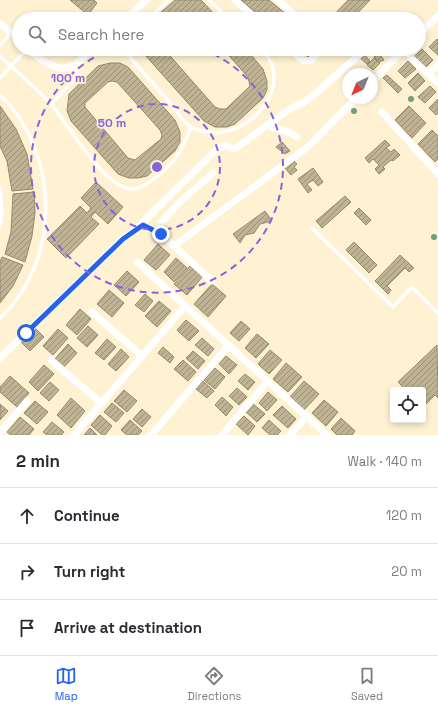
<!DOCTYPE html>
<html lang="en">
<head>
<meta charset="utf-8">
<style>
	:root { --surface:#fff; --page:#f7f7f7; --text:#2b2b33; --muted:#7c7c81; --line:#e1e1e2; --accent:#2563eb }
	body { margin:0; font-family:"Space Grotesk",sans-serif; background:var(--page); color:var(--text) }
	.controls { position:absolute; right:12px; bottom:12px; display:grid; overflow:hidden; border-radius:4px; box-shadow:0 2px 6px #0003 }
	.controls button { width:36px; height:36px; display:grid; place-items:center; padding:0; border:0; border-bottom:1px solid var(--line); background:var(--surface); color:var(--text); font:20px sans-serif }
	.compass { position:absolute; left:342px; top:68px; width:36px; height:36px; border-radius:50%; background:var(--surface); box-shadow:0 2px 6px #0003; rotate:223deg }
	.stop { position:absolute; width:12px; height:12px; margin:-9px; border:3px solid #2563eb; border-radius:50%; background:#fff }
	.stop.end { background:#2563eb; border-color:#fff; box-shadow:0 1px 4px #0008 }
	.list { margin:0; padding:0; list-style:none }
	h2 { display:flex; justify-content:space-between; align-items:center; height:52px; margin:0; padding:0 16px; font-size:17px }
	h2 small { font-size:13px; font-weight:400; color:var(--muted) }
	.list li { display:grid; grid-template-columns:26px 1fr auto; gap:12px; align-items:center; box-sizing:border-box; height:56px; padding:0 16px; border-top:1px solid var(--line) }
	.list b { display:block; font-size:15px; white-space:nowrap }
	.list em { font-size:13px; font-style:normal; color:var(--muted) }
	.icon { flex:none; width:22px; height:22px; fill:none; stroke:currentColor; stroke-width:2; stroke-linecap:round; stroke-linejoin:round }
	.map { position:relative; flex:none; width:438px; height:435px; overflow:hidden }
	.search { position:absolute; background:var(--surface); box-shadow:0 2px 6px #0003; left:12px; right:12px; top:12px; height:44px; display:flex; align-items:center; gap:10px; box-sizing:border-box; padding:0 14px; border-radius:22px; color:var(--muted); font-size:15px }
	.sheet { height:220px; background:var(--surface) }
	nav { display:flex; justify-content:space-around; align-items:center; box-sizing:border-box; height:56px; border-top:1px solid var(--line); background:var(--surface); font-size:11px; color:var(--muted) }
	nav a { display:grid; justify-items:center; gap:2px }
	nav .on { color:var(--accent) }
	.map>svg:first-child { display:block }
</style>
</head>
<body>
<div class="map">
<svg width="438" height="435" viewBox="0 0 438 435">
	<defs>
		<pattern id="building-hatch" width="6" height="6" patternUnits="userSpaceOnUse"><rect width="6" height="6" fill="#beb394"/><path d="M-1 1l2-2M0 6l6-6M5 7l2-2" fill="none" stroke="#9a9178"/></pattern>
	</defs>
	<rect width="100%" height="100%" fill="#fef2d2"/>
	<!-- building -->
	<g fill="url(#building-hatch)" stroke="#94896c" fill-rule="evenodd">
		<polygon points="70,0 94,0 97,3 88,15"/>
		<polygon points="175,0 201,0 219,19 196,19 189,14 178,19 153,19"/>
		<polygon points="241,0 269,0 292,19 263,19"/>
		<polygon points="348,0 370,0 352,19 330,19"/>
		<polygon points="437,39 438,40 438,55 429,47"/>
		<polygon points="143,49 164,49 215,107 220,109 226,109 250,86 248,77 223,49 246,49 263,69 267,81 267,90 263,98 235,124 227,127 215,127 204,121 145,55"/>
		<polygon points="298,49 315,49 308,57"/>
		<polygon points="422,49 433,60 425,68 414,57"/>
		<polygon points="363,53 370,61 367,64 359,57"/>
		<polygon points="379,53 384,60 379,62 374,57"/>
		<polygon points="374,58 380,63 373,70 367,65"/>
		<polygon points="408,61 416,69 405,78 398,71"/>
		<path d="M110,63H120L128,67L175,120L180,132V142L175,151L147,176L138,178H129L118,174L71,121L67,111L69,94L98,66ZM112,81L117,82L160,130L162,135L161,139L135,160L128,158L85,107V103L108,82Z"/>
		<polygon points="418,73 425,81 415,91 408,83"/>
		<polygon points="387,75 402,89 398,93 383,78"/>
		<polygon points="430,86 436,92 425,103 418,97"/>
		<polygon points="438,99 438,113 436,115 429,108"/>
		<polygon points="0,106 16,129 27,154 33,189 12,191 7,161 0,146"/>
		<polygon points="409,106 426,123 412,138 395,120"/>
		<polygon points="432,130 438,136 438,159 435,162 418,144"/>
		<polygon points="385,140 390,145 386,148 391,152 394,149 400,155 393,161 391,160 383,167 385,169 379,174 375,169 379,165 373,159 369,163 365,158"/>
		<polygon points="282,142 290,151 285,154 276,147"/>
		<polygon points="294,161 297,164 294,167 297,170 291,175 285,168"/>
		<polygon points="313,168 323,182 318,186 313,180 307,184 312,190 308,193 298,179"/>
		<polygon points="96,182 123,207 108,224 95,212 91,217 99,224 66,258 47,239 80,206 87,213 91,208 81,198"/>
		<polygon points="34,192 35,213 32,236 25,262 5,254 11,232 13,194"/>
		<polygon points="345,196 351,202 322,228 316,221"/>
		<polygon points="359,208 371,220 366,225 354,213"/>
		<polygon points="265,211 272,221 260,224 254,233 245,235 240,243 233,234"/>
		<polygon points="354,242 377,265 369,273 346,250"/>
		<polygon points="158,244 170,255 156,270 144,260"/>
		<polygon points="400,255 414,268 409,272 405,268 387,286 391,290 388,294 375,281"/>
		<polygon points="2,257 23,265 13,286 0,303 0,262"/>
		<polygon points="176,258 187,268 174,282 164,272"/>
		<polygon points="191,265 203,276 187,295 174,284"/>
		<polygon points="127,271 139,282 126,296 114,285"/>
		<polygon points="212,284 226,296 208,317 194,304"/>
		<polygon points="109,290 124,303 112,317 97,304"/>
		<polygon points="145,294 153,301 144,312 135,305"/>
		<polygon points="159,301 171,311 157,327 145,316"/>
		<polygon points="80,309 91,319 77,335 66,325"/>
		<polygon points="186,320 199,331 189,341 177,330"/>
		<polygon points="241,321 250,329 239,341 230,333"/>
		<polygon points="88,326 98,335 87,347 77,338"/>
		<polygon points="35,328 44,337 30,351 21,342"/>
		<polygon points="58,329 68,338 53,355 43,346"/>
		<polygon points="257,334 269,344 256,358 245,348"/>
		<polygon points="202,338 214,349 208,356 195,345"/>
		<polygon points="107,339 116,347 104,360 95,353"/>
		<polygon points="68,344 77,353 64,367 55,359"/>
		<polygon points="437,345 438,398 435,395 423,407 423,390 406,390 398,382"/>
		<polygon points="163,347 174,357 170,363 158,353"/>
		<polygon points="121,349 129,357 116,371 108,364"/>
		<polygon points="270,350 282,360 269,374 258,364"/>
		<polygon points="193,351 205,361 198,369 186,358"/>
		<polygon points="226,356 237,365 229,374 219,364"/>
		<polygon points="183,360 196,372 188,381 174,369"/>
		<polygon points="286,363 302,377 288,392 273,379"/>
		<polygon points="44,365 54,374 38,391 29,382"/>
		<polygon points="215,368 225,377 215,389 204,380"/>
		<polygon points="245,374 255,382 248,390 238,381"/>
		<polygon points="10,376 29,393 17,407 0,392 0,387"/>
		<polygon points="203,381 214,391 207,398 196,389"/>
		<polygon points="304,381 319,394 304,410 290,397"/>
		<polygon points="50,382 59,390 49,401 40,393"/>
		<polygon points="237,388 247,397 239,405 229,396"/>
		<polygon points="124,390 137,401 127,412 114,401"/>
		<polygon points="268,392 277,400 267,411 259,403"/>
		<polygon points="222,397 233,407 226,416 215,405"/>
		<polygon points="71,398 85,411 71,428 57,415"/>
		<polygon points="324,400 338,412 326,426 312,413"/>
		<polygon points="35,401 48,412 37,424 24,413"/>
		<polygon points="112,403 124,413 116,422 104,412"/>
		<polygon points="252,403 265,414 257,422 245,411"/>
		<polygon points="0,404 8,411 0,420"/>
		<polygon points="282,406 296,419 288,428 273,415"/>
		<polygon points="142,409 151,417 142,427 133,419"/>
		<polygon points="100,415 112,426 105,435 102,435 91,425"/>
		<polygon points="244,416 255,426 248,435 236,424"/>
		<polygon points="20,417 34,429 29,435 11,435 7,432"/>
		<polygon points="341,418 355,431 352,435 337,435 331,429"/>
		<polygon points="130,420 142,431 138,435 127,435 121,430"/>
		<polygon points="269,420 281,431 277,435 270,435 262,428"/>
		<polygon points="52,422 64,432 61,435 47,435 43,432"/>
		<polygon points="90,428 97,435 84,435"/>
	</g>
	<g fill="none" stroke-linecap="round" stroke-linejoin="round">
		<!-- lane -->
		<g stroke="#fff" stroke-width="3.5">
			<polyline points="209,0 229,19"/>
			<polyline points="148,19 169,0"/>
			<polyline points="0,45 11,33 19,41"/>
			<path d="M123,49C139,68 156,87 173,106C178,113 184,123 191,127C194,129 199,130 203,131C246,143 299,85 261,49"/>
			<path d="M0,56C17,72 35,87 51,104C68,124 106,191 133,189C141,188 149,183 155,178C175,163 182,151 191,127"/>
			<polyline points="0,78 27,49"/>
			<path d="M0,95C60,152 62,261 0,318"/>
			<polyline points="51,104 79,75 72,67"/>
			<polyline points="0,187 2,211 0,227"/>
			<polyline points="312,228 393,307 412,287 438,313"/>
		</g>
		<!-- street -->
		<g stroke="#fff" stroke-width="7">
			<polyline points="235,0 256,19"/>
			<polyline points="278,0 299,19"/>
			<polyline points="126,19 146,0"/>
			<polyline points="0,23 11,33"/>
			<polyline points="419,34 438,16"/>
			<path d="M27,49C38,58 57,74 73,66C80,62 86,54 92,49"/>
			<polyline points="290,49 304,61 312,60 321,49"/>
			<polyline points="410,57 438,83"/>
			<polyline points="429,74 438,65"/>
			<polyline points="372,82 404,49"/>
			<polyline points="382,112 438,174"/>
			<path d="M267,125C278,130 289,130 297,137"/>
			<polyline points="136,229 217,149 226,145 233,149 236,148 288,110 303,103 317,92 366,49"/>
			<polyline points="155,230 178,204 213,173"/>
			<polyline points="174,246 309,146 356,98"/>
			<polyline points="137,262 327,435"/>
			<polyline points="92,312 142,356"/>
			<polyline points="0,358 123,239 143,225 161,234 212,281"/>
			<polyline points="51,360 101,403"/>
			<polyline points="0,433 27,401"/>
			<polyline points="74,435 185,306"/>
			<polyline points="151,435 229,345"/>
			<polyline points="222,435 268,381"/>
			<polyline points="290,435 307,416"/>
		</g>
	</g>
	<!-- trees -->
	<g fill="#739b7d">
		<circle cx="411" cy="99" r="3"/>
		<circle cx="354" cy="111" r="3"/>
		<circle cx="434" cy="237" r="3"/>
	</g>
	<g fill="none" stroke-linecap="round" stroke-linejoin="round">
		<!-- route -->
		<polyline stroke="#2563eb" stroke-width="5" points="26,333 123,239 143,225 161,234"/>
	</g>
	<!-- distance rings -->
	<g fill="none" stroke="#8764df" stroke-width="2" stroke-dasharray="7 5">
		<circle cx="157" cy="167" r="63"/>
		<path d="M202 49A126 126 0 1 1 112 49"/>
	</g>
	<circle cx="157" cy="167" r="6" fill="#8764df" stroke="#fef2d2" stroke-width="2"/>
	<g font-size="12" text-anchor="middle" font-weight="bold" fill="#8764df" stroke="#fef2d2" stroke-width="3.5" stroke-linejoin="round" paint-order="stroke">
		<text x="68" y="82">100 m</text>
		<text x="112" y="127">50 m</text>
	</g>
</svg>
<div class="controls">
<button><svg class="icon" aria-label="locate" viewBox="0 0 24 24"><circle cx="12" cy="12" r="6"/><path d="M12 2v4M12 18v4M2 12h4M18 12h4"/></svg></button>
</div>
<svg class="compass" viewBox="-18 -18 36 36"><path d="M0-13l5 13h-10z" fill="#e53935"/><path d="M0 13l5-13h-10z" fill="#7c7c81"/></svg>
<div class="stop" style="left:26px;top:333px"></div>
<div class="stop end" style="left:161px;top:234px"></div>
<div class="search"><svg class="icon" aria-label="search" viewBox="0 0 24 24"><circle cx="10" cy="10" r="6"/><path d="M15 15l6 6"/></svg>Search here</div>
</div>
<section class="sheet">
<h2>2 min<small>Walk · 140 m</small></h2>
<ul class="list">
<li><svg class="icon" aria-label="ahead" viewBox="0 0 24 24"><path d="M12 20V5M6 11l6-6 6 6"/></svg><div><b>Continue</b></div><em>120 m</em></li>
<li><svg class="icon" aria-label="right" viewBox="0 0 24 24"><path d="M7 20v-9h11M14 6l5 5-5 5"/></svg><div><b>Turn right</b></div><em>20 m</em></li>
<li><svg class="icon" aria-label="arrive" viewBox="0 0 24 24"><path d="M6 21V4h12l-3 4 3 4H6"/></svg><div><b>Arrive at destination</b></div></li>
</ul>
</section>
<nav>
<a class="on"><svg class="icon" aria-label="map" viewBox="0 0 24 24"><path d="M3 6l6-2 6 2 6-2v14l-6 2-6-2-6 2zM9 4v14M15 6v14"/></svg>Map</a>
<a><svg class="icon" aria-label="directions" viewBox="0 0 24 24"><path d="M12 3l9 9-9 9-9-9zM9 14v-3h6M13 9l2 2-2 2"/></svg>Directions</a>
<a><svg class="icon" aria-label="saved" viewBox="0 0 24 24"><path d="M7 4h10v16l-5-4-5 4z"/></svg>Saved</a>
</nav>
</body>
</html>
